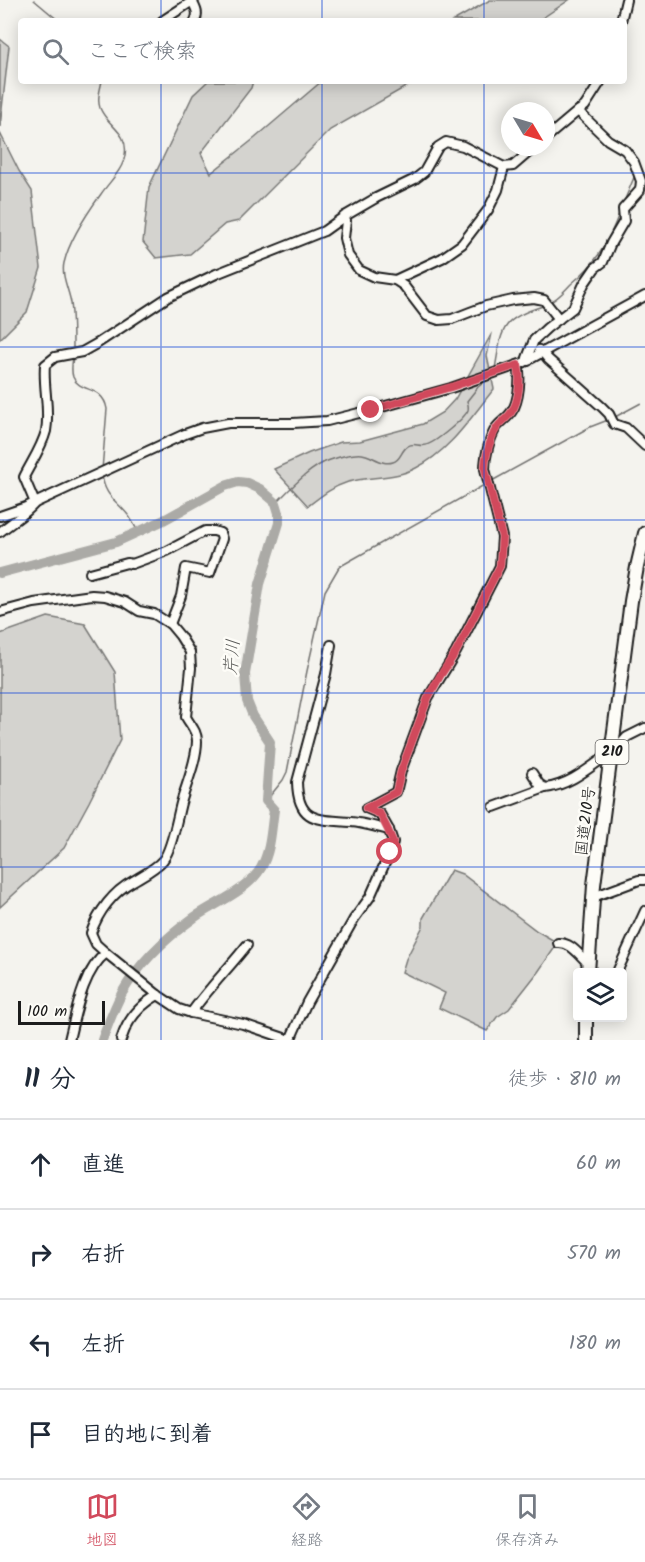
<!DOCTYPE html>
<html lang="ja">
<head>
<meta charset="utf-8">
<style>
	:root { --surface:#fff; --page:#f2f2f3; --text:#1f2937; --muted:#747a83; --line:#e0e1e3; --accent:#d1495b }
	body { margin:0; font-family:Kalam,"Klee One",sans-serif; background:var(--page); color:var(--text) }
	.controls { position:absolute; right:18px; bottom:18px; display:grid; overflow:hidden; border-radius:6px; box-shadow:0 3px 15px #0003 }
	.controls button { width:54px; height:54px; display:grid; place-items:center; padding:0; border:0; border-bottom:2px solid var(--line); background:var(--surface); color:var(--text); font:30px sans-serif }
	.compass { position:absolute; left:501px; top:102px; width:54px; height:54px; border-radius:50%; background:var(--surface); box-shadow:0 3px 15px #0003; rotate:128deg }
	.scale { position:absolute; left:18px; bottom:15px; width:87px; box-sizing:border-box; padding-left:6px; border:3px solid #1c1c1c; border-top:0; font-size:16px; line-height:21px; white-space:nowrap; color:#1c1c1c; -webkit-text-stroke:4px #fdfcf7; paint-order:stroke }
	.stop { position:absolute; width:18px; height:18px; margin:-14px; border:4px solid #d1495b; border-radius:50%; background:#fff }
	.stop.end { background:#d1495b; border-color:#fff; box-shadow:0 2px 6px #0008 }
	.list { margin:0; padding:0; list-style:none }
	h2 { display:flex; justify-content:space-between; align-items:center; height:78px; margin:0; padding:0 24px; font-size:26px }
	h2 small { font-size:20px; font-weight:400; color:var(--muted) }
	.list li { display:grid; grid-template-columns:39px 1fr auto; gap:18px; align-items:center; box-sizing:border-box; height:90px; padding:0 24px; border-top:2px solid var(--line) }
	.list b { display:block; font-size:22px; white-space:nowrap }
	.list em { font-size:20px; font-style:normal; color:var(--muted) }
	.icon { flex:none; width:33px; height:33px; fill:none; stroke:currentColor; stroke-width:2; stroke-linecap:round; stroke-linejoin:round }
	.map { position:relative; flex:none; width:645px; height:1040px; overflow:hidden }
	.search { position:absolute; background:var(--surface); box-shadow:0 3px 15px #0003; left:18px; right:18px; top:18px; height:66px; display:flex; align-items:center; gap:15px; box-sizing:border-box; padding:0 21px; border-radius:6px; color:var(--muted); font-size:22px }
	.sheet { height:438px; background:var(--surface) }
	nav { display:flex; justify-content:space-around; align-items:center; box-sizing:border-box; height:84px; border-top:2px solid var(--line); background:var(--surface); font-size:16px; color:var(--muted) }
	nav a { display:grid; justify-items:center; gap:3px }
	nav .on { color:var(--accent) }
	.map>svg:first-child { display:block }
</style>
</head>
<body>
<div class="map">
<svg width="645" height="1040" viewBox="0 0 645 1040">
	<rect width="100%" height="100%" fill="#f4f3ee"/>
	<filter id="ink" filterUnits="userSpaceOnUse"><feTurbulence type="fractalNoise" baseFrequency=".0167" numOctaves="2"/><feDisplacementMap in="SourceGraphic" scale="12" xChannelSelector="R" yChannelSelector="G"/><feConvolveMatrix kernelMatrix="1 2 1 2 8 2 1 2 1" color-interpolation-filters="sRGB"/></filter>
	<g filter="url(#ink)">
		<!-- green -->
		<g fill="#d4d3cf" stroke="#787876" stroke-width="1.5">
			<polygon points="490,0 569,0 538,21 453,21"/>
			<polygon points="0,39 9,46 0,127"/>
			<polygon points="208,81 253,81 251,88 201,153 211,173 255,138 322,81 416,81 330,130 239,221 225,224 190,254 156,258 143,242 149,187 193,95"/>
			<polygon points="0,133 19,171 32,191 41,268 27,312 0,339"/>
			<path d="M492,333L487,356L494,389C471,417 449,452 416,468C396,479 369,476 348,482C332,487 321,496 308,506L274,469L309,453L341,442L360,441L423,424L443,412L455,399Z"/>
			<polygon points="48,617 85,624 115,672 120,740 89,802 64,848 0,907 0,634"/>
			<polygon points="451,870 462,874 537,931 558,943 538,972 509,1009 497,1017 487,1031 439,1008 445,993 402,972 406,959 423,926 423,918"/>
		</g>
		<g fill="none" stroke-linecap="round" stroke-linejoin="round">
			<!-- stream -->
			<g stroke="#72716f" stroke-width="1.5">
				<polyline points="34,0 59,21"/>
				<polyline points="623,204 635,175"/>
				<path d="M550,302C559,298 564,291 571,284C597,263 609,241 620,211"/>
				<path d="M73,349C73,334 73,318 71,303C69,290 61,276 64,263C69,241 88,212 101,194C109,182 123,170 125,155C129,132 107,126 100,108C97,99 100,90 102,81"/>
				<path d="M73,357C72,363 71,371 73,377C79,393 103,385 107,409L102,470"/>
				<path d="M495,369C502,329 500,319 543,306"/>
				<polyline points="615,417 641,403"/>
				<path d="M102,474C104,496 116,500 128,515C132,520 135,526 138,532"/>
				<polyline points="490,482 590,427 608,420"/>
				<path d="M276,503C290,489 311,466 330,460C339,457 353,453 362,454C372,455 382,466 393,462C401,460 401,450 408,446C414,442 419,447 426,445C435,443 465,418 468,410C469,407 468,404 467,401L478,387L487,380"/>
				<polyline points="266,801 283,780 287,772 307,671 325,591 339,567 486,484"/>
			</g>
			<!-- river -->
			<path stroke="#abaaa6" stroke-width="10" d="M0,573L116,542L162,521L225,486L238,482L247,483L260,489L273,500L276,503L279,513V523L260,584L245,674L247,701L253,716L270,742L266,801L274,810C271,830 271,850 261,868C247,891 217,902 195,917C167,937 139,963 122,993C114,1008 108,1025 102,1040"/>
			<defs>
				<g id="minor">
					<path d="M192,1C196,9 199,13 195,21"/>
					<polyline points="162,21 194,0"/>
					<polyline points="621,21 626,0"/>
					<polyline points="546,138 578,111 585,106 601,81"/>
					<polyline points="345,216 346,221 344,238 348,255 359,270 374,277 395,280 404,286 427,316 439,320 452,319 470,312 486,306 513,300 534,298 544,300 559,319"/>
					<polyline points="395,280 442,258 462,244 488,210 498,190 504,167"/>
					<polyline points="539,350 543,353 548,359 602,407 609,414 614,424 626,428 645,446"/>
					<polyline points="528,361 527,358 534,340 547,328 573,308 584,284 595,268 603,262 611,243 624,221 623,209 640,190 641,181 634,162 625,150 608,140 578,111"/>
					<polyline points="0,516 26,507 185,434 202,428 228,423 293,423 327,421 371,410 451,388 523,363 645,296"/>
					<path d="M0,532C12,522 26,514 35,503L24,477C31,463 42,447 46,431C50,409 43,387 45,365L55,357L82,352L98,343L168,297L216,274L324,231L345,216L376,198L415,179L424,172L438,147L446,142L463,146L504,167L513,166L535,147"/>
					<polyline points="90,573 127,563 132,564 167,551 205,531 214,531 220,533 222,539 210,573 186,568 181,596 170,624"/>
					<path d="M0,612L34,603L92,595L105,596L125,602L139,611L154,614L170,624L180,636L190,652L191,668L186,717C191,726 197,731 197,741C197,760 186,785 181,803C177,818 172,849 163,860C155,869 143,875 133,881C113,892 98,912 91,933L96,944L106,953L158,995L179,1009L191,1013L243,1024L290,1040L307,1002L354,919L370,897L390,852L393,842L389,830L380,814L366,808L396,792L401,771L428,698L456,652L500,566L502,537L485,469C485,457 489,439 496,428C500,422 508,418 512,411C519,401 521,377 518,365"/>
					<path d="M331,645L326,674L297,782C298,823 318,819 351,822C364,823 376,827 389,830"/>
					<path d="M532,773L539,784L545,788C570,785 589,768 609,754H612L627,737L645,728"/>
					<polyline points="494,807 545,788"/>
					<polyline points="593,897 639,880 645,880"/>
					<path d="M558,943C571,942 579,955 588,963"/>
					<polyline points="617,972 645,911"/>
					<path d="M191,1013C208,989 229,968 247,945"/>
					<path d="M69,1040C76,1012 83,971 106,953"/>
					<path d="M121,1040C127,1020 140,1005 158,995"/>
				</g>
				<g id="highway">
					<polyline points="588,972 594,885 631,601 637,567 645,533"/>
					<polyline points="586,1017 586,1040"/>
				</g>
			</defs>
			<!-- minor casing -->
			<use href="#minor" stroke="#1c1c1c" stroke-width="12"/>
			<!-- highway casing -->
			<use href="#highway" stroke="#1c1c1c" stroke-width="16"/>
			<!-- minor -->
			<use href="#minor" stroke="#fdfcf7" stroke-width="8"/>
			<!-- highway -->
			<use href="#highway" stroke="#fdfcf7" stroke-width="12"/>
		</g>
	</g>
	<g fill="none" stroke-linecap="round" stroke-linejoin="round" filter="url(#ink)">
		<!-- route -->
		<path stroke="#d1495b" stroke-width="8" d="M371,410L451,387L518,365C521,378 519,401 512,411C509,417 503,420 499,425C491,434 485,457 485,469L502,537L500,566L456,652L440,676L428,698L401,771L396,792L366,808L380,814L388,830L393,842L390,852"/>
	</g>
	<!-- grid -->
	<path fill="none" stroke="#1d4ed8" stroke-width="1.5" stroke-opacity="0.55" d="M161,0V21M322,0V21M484,0V21M161,81V1040M322,81V1040M484,81V1040M0,173H645M0,347H645M0,520H645M0,693H645M0,867H645"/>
	<g text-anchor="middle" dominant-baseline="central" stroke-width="5" stroke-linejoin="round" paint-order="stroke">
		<!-- shield labels -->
		<rect fill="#fdfcf7" stroke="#605f5e" stroke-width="1.5" x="595.5" y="740" width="33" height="24" rx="4.5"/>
		<g font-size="15" font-weight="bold" fill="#1c1c1c">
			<text x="612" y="752">210</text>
		</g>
		<!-- street labels -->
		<g font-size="16" fill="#1c1c1c" stroke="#fdfcf7">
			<text transform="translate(586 821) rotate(-83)">国道210号</text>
		</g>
		<!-- water labels -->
		<g font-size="18" font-style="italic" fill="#5c5c5a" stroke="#fdfcf7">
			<text transform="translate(233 657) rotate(-85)">芹川</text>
		</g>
	</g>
</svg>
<div class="controls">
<button><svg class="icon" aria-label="layers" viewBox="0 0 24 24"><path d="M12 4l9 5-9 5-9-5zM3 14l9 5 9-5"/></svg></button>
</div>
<svg class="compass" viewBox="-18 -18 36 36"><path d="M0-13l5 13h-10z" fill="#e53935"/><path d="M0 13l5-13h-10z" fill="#747a83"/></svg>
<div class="scale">100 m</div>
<div class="stop" style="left:390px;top:852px"></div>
<div class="stop end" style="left:371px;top:410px"></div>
<div class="search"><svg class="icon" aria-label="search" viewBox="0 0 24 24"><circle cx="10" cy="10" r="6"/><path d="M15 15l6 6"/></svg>ここで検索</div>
</div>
<section class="sheet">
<h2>11 分<small>徒歩 · 810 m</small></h2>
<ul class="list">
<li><svg class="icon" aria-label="ahead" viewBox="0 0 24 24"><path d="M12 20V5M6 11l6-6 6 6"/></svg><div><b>直進</b></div><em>60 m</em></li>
<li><svg class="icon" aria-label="right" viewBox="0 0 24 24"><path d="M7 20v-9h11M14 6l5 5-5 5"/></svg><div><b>右折</b></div><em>570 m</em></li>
<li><svg class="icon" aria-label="left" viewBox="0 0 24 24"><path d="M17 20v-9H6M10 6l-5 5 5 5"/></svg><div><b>左折</b></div><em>180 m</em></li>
<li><svg class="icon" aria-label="arrive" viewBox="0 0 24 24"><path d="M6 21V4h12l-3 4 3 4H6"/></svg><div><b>目的地に到着</b></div></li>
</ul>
</section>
<nav>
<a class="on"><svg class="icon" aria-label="map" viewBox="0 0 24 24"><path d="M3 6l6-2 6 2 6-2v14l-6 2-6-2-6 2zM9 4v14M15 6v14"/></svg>地図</a>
<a><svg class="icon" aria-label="directions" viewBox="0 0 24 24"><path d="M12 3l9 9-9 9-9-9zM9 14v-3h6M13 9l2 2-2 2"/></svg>経路</a>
<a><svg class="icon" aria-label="saved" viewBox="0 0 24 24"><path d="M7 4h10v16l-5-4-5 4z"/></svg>保存済み</a>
</nav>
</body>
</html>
